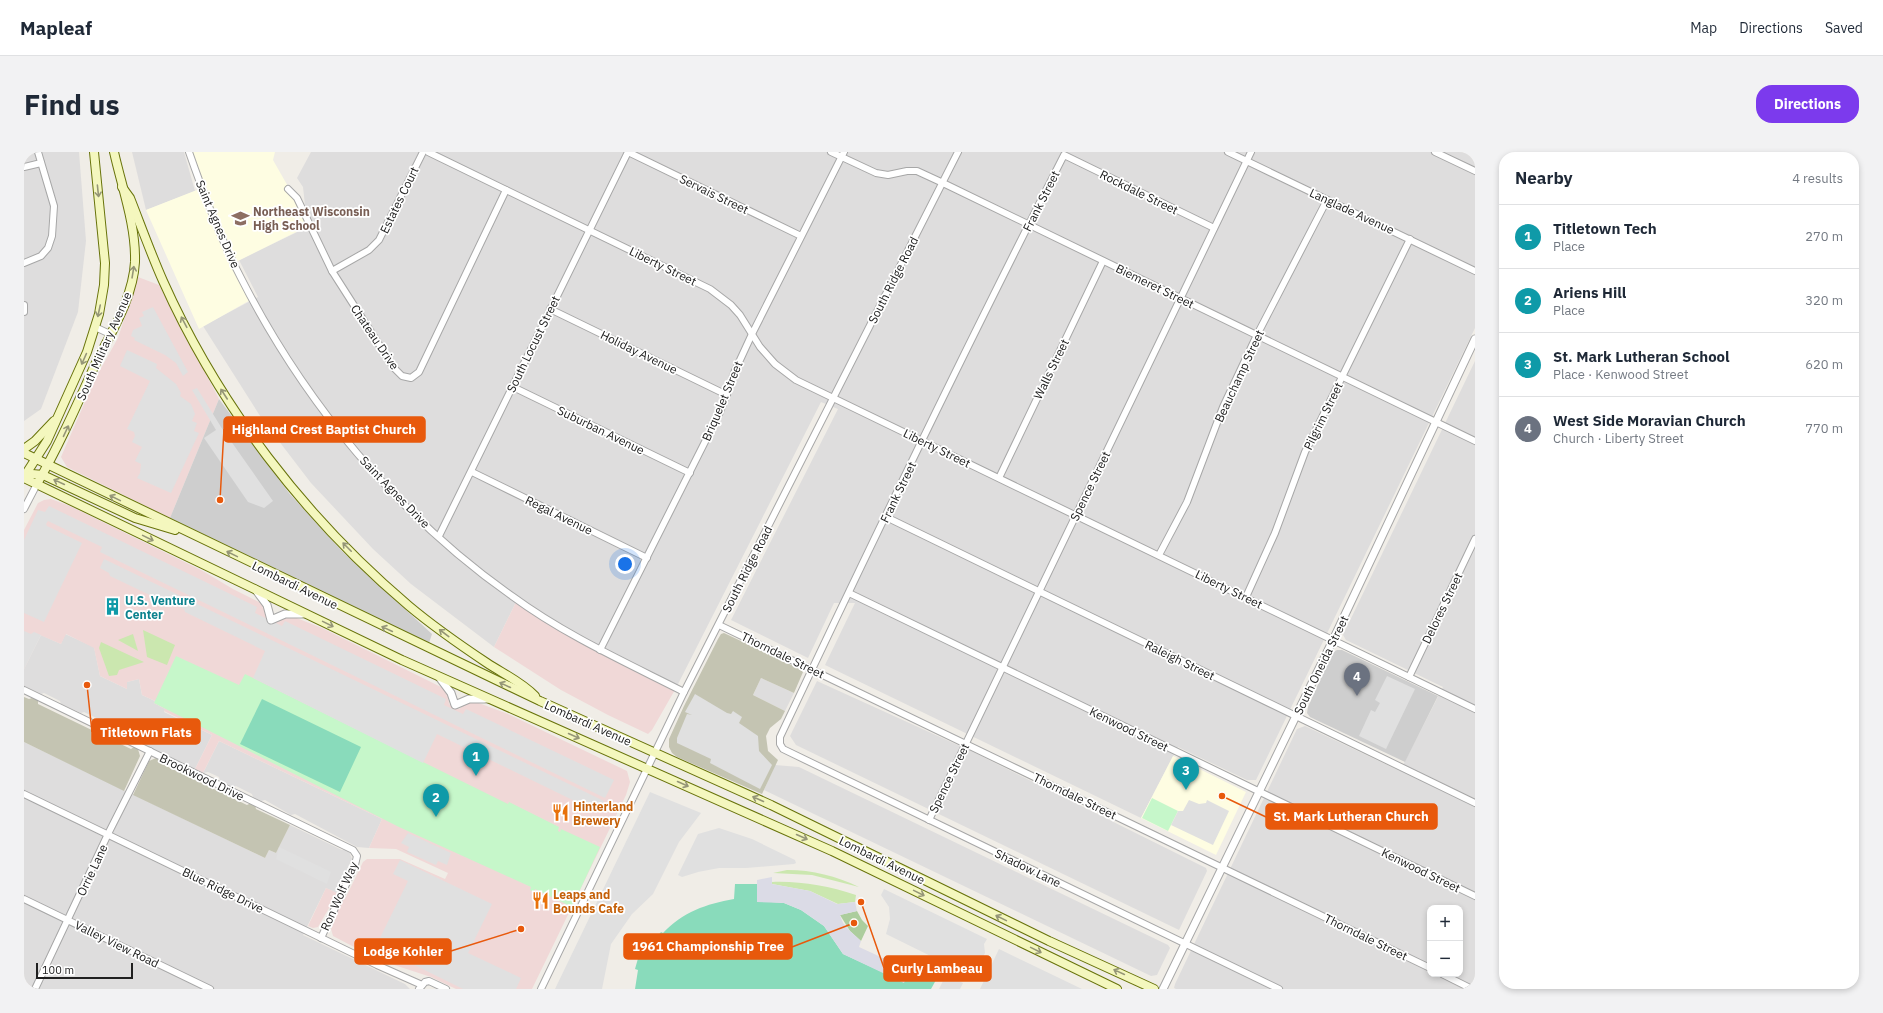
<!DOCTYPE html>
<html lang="en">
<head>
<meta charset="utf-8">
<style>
	:root { --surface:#fff; --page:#f2f2f3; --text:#1f2937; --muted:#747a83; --line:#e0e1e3; --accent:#7c3aed }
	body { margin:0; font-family:"IBM Plex Sans",sans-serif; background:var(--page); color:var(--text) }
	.controls { position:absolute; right:12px; bottom:12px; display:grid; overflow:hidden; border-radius:8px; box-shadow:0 2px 6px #0003 }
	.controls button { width:36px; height:36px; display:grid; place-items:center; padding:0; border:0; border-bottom:1px solid var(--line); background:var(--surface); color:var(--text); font:20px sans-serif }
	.scale { position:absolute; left:12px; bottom:10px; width:97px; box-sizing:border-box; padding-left:4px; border:2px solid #202020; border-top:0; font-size:11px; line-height:14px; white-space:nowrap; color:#202020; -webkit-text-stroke:3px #fff; paint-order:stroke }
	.you { position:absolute; left:601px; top:412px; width:14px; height:14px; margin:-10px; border:3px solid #fff; border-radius:50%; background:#1a73e8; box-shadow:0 0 0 6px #1a73e833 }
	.badge { display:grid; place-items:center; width:26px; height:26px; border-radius:50%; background:var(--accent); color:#fff; font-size:13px; font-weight:700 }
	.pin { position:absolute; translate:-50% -33px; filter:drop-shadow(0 1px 2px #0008) }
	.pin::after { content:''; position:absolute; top:21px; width:14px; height:12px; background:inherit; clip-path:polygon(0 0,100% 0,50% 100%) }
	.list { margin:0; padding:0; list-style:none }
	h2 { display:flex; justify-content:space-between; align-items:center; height:52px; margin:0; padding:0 16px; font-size:17px }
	h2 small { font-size:13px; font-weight:400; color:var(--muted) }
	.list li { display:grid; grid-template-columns:26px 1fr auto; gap:12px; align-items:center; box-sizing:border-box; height:64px; padding:0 16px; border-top:1px solid var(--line) }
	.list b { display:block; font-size:15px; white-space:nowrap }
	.list p { margin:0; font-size:13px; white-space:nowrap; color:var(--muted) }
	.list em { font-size:13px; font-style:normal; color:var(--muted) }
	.map { position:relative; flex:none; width:1451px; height:837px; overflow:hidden; border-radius:16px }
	header { display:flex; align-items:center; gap:24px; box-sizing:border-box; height:56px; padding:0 20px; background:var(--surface); border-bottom:1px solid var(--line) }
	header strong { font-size:19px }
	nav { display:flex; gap:22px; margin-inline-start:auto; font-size:14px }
	.intro { display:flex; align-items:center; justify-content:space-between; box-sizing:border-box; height:96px; padding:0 24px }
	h1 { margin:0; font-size:28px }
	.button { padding:10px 18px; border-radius:16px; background:var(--accent); color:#fff; font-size:14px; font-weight:700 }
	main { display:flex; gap:24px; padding:0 24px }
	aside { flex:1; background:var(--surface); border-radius:16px; box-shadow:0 2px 6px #0003 }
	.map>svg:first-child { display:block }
</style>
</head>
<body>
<header>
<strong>Mapleaf</strong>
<nav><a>Map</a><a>Directions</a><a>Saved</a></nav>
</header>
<div class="intro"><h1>Find us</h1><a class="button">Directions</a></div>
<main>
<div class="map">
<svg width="1451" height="837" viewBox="0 0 1451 837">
	<rect width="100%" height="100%" fill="#f0ede7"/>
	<!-- residential -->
	<g fill="#dedddd" fill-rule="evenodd">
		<polygon points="0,0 55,0 62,89 54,160 17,257 0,269"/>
		<polygon points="108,0 160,0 171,39 122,58"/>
		<polygon points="287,0 1451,0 1451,176 1232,628 1223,628 1154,595 1117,666 801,513 831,451 810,451 784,506 707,468 814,257 797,250 652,536 619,520 493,448 470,495 387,432 349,397 287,331 238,267 179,174 234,145 215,108 290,72 281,53 279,35 273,26"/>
		<path d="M1451,209V837H1152L1150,836L1151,832L1273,577L1281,574L1376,619L1419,535L1322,488L1319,483ZM1406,756H1436V822H1406Z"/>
		<polygon points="41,482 70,495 76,524 103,537 103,530 115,527 118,543 131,549 130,551 141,557 140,560 188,583 171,617 113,589 111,585 60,560 57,561 37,552 36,549 20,541 17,542 0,534 0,517 17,483 37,492"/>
		<polygon points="737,526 770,541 761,559 729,543"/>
		<polygon points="793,529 949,600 1182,716 1183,719 1155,778 772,593 766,584"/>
		<polygon points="195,589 358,667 345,696 333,695 271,662 267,663 241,648 237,649 229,645 228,642 212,634 209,635 196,629 195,625 184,620 179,621"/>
		<polygon points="0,590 241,706 245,698 252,701 266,673 318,698 321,697 325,699 328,707 312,741 302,736 279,783 381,832 386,837 0,837"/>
		<polygon points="751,613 775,615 1144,793 1146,796 1133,823 1127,824 740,638"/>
	</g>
	<!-- commercial -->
	<g fill="#f0d8d7">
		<polygon points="114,125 135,133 195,247 146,366 43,315 37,305 71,227 94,186"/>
		<polygon points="27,347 46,354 177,418 209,437 237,451 240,455 242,465 254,470 260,465 270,465 298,476 417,535 424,543 425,552 435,557 443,551 452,550 484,562 603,619 606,630 602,643 508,837 432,837 407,825 355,808 309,784 307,777 314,761 305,756 294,775 289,776 284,774 302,736 322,745 339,710 343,707 376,707 421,727 424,721 372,697 345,696 358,667 195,589 179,621 171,617 188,583 140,559 141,557 130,551 131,549 118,543 115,527 103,530 103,537 76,524 70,496 42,482 37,492 16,483 0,517 0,378 14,351 20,348"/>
		<polygon points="493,448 528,471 652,536 628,578 624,582 584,563 537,538 470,495"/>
	</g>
	<!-- education -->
	<g fill="#fefde2">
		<polygon points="165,0 251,0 249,8 286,73 210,111 228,147 175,177 122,58 178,36"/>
		<polygon points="1149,604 1222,640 1192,703 1117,666"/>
	</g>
	<!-- religious -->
	<g fill="#cecece">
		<polygon points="195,247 265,341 318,399 408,482 405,491 146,366"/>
		<polygon points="1313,498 1318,498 1414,544 1381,610 1286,565 1283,561 1284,555 1308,501"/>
	</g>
	<!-- construction -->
	<g fill="#c4c4b2">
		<polygon points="700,481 776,517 779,520 770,541 737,526 729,543 761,559 757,567 746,576 742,584 744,599 754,608 738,642 653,605 648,601 645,595 645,587 660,554 694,487 697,482"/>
		<polygon points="0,545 5,547 8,546 14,548 14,552 107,597 110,595 114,597 116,604 100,639 0,590"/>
		<polygon points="132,606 135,607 136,611 223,653 227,651 231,653 232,657 266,673 252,701 245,698 241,706 109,643 125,609"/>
	</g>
	<!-- grass -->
	<g fill="#cbe7af">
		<polygon points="119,478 151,493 143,513 123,505"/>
		<polygon points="109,482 114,499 94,488"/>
		<polygon points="77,490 120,510 95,518 93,523 85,524 75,496"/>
		<path d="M763,718C789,718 812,724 835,735L788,723L749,721Z"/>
		<path d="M748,730C777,729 804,734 832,743L831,750L814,752L786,739L748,732Z"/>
	</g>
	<!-- forest -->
	<polygon fill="#accd9d" points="833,759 838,768 844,774 837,789 826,779 816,763"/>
	<!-- park -->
	<g fill="#c6f7ca">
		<polygon points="152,504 215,533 221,522 484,652 485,650 535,675 534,679 536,680 537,677 576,695 548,755 511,737 510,740 506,738 507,735 375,675 130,551"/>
		<polygon points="1128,646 1154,659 1144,679 1118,666"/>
	</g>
	<!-- pitch -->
	<g fill="#89dbbb">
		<polygon points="238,547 337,595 316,640 216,592"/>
		<path d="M711,732H733V749L760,751L777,758L800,774L819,802L880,830L885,818L889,820L891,817L912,828L907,837H611L614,818L611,817L615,803L625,806L635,787L633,785L637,780L639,781C659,760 682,752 710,747Z"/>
	</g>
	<!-- parking -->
	<g fill="#e0e0e0">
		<polygon points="129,155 164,220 159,224 152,211 141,203 110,188 111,186 107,184 109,178 118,174 115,166 120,164 118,160"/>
		<polygon points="103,198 133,212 132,216 152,232 157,241 156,244 167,252 171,262 168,269 173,271 170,279 175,281 147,341 113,326 116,321 117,312 111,309 118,295 108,290 111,284 110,280 103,277 126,229 96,214"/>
		<polygon points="173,236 197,275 249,349 240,356 224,350 180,286 192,278 168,238"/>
		<polygon points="25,354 233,455 231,461 256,473 258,474 261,469 422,547 420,553 439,562 442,557 590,628 581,646 76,400 78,395 24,369 22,372 23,374 58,391 20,470 0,461 0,388 14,358 21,360"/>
		<polygon points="80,407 580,649 575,658 569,655 567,657 413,582 399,611 229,526 241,499 161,460 160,457 133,444 130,445 86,424 85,421 76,416"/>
		<polygon points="0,479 7,482 10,480 17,483 0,517"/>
		<polygon points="1363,524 1391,537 1362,597 1335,584 1347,558 1351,560 1356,551 1351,548"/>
		<polygon points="671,542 703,561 707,562 709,559 718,565 715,571 734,584 735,599 748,613 736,637 686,611 687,607 653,591 653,586 663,562 668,563 661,560"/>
		<polygon points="626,640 677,661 655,690 629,742 608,762 587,792 578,837 531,837"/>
		<polygon points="1165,648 1175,652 1182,651 1183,648 1205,659 1189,693 1147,673 1154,659 1159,659"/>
		<polygon points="695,676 728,687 771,708 772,711 770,712 722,716 695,716 674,720 658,725 654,723 674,682"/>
		<polygon points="384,681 427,701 423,713 414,709 412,713 383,700 385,695 377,691"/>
		<polygon points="255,695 307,720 303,732 252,707"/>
		<polygon points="376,708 468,752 444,801 497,826 492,837 439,837 352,794 384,729 369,722"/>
		<polygon points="860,737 963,787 960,792 961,801 949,825 862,782 866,767 865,755 857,743"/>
		<polygon points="975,797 1058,837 956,837"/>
		<polygon points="922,823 939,831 936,837 915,837"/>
	</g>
	<!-- plaza -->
	<polygon fill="#dbdbe6" points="748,725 748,732 786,739 813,752 831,750 833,759 816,763 819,771 826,779 837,789 835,795 885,818 880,831 819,802 800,774 777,758 760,751 733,750 733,728"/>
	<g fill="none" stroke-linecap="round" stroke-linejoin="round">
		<defs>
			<g id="minor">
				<path d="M165,0C180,43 196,86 217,126C280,250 374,364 488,444C541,483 601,510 660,540"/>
				<polyline points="404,0 686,137 707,153 716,163 736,195 751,212 772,228 1451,557"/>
				<polyline points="604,0 777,84"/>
				<polyline points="807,0 852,21 864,23 883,19 893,19 919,31 1451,289"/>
				<polyline points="1204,0 1451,119"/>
				<polyline points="1411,0 1451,19"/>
				<polyline points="0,15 17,11"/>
				<polyline points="264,37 273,46 308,119 370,216 378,224 387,226 395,220 482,38"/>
				<path d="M1190,76L1040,3C942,195 848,390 756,585V592L759,597L1255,837"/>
				<polyline points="0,111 17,104 24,96 28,84 30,54 14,0"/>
				<polyline points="308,119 345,98 355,88 399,0"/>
				<polyline points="0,153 0,160"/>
				<polyline points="526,157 703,243"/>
				<polyline points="71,175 86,182"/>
				<polyline points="489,235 666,321"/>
				<polyline points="448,320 623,406"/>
				<polyline points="975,326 1079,109"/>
				<polyline points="0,357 13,332"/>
				<polyline points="862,365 1451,651"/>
				<polyline points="415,384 604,0"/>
				<polyline points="1135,403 1163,350 1199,255 1233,183 1303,48"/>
				<polyline points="825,441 1451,744"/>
				<polyline points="1222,445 1251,381 1281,300 1386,87"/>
				<polyline points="695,473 1406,816"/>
				<polyline points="576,498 696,260 710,221 728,182 820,0"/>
				<polyline points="1385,525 1451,387"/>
				<polyline points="0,538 329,698 333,704 331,713 297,786"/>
				<polyline points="0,642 353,813 398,833"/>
				<polyline points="905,668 1227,0"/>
				<polyline points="0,747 186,837"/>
				<polyline points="1418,822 1448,837"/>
				<polyline points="11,837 84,682 126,599"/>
				<polyline points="395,837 401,830 405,829 422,837"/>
				<polyline points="517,837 660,540 934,0"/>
			</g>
			<g id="tertiary">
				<polyline points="231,437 243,453 247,468 261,462 279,462"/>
				<polyline points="415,525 427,541 431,553 445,547 464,547"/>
				<polyline points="1139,837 1309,488 1451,187"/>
			</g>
			<g id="secondary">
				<path d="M98,35L106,46C117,74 127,102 139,129C195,254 281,366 385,454C410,475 436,493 463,511C478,521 498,530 511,544"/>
				<polyline points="0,297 11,289 30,269"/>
				<polyline points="0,301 516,549 747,653 1025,789 1130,837"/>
				<polyline points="0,325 23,289 63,200 75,162 80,133 81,111 70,0"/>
				<polyline points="0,326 378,508 808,699 1093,837"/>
				<polyline points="0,326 8,322 19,323 111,366 151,378"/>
				<path d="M13,332C35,294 52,255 70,215C86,182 109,147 111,110C112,73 98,36 90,0"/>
			</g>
		</defs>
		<!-- minor casing -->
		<use href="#minor" stroke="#a7a7a7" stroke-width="8"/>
		<!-- tertiary casing -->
		<use href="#tertiary" stroke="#a7a7a7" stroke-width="9"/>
		<!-- secondary casing -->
		<use href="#secondary" stroke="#68730a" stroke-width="10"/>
		<!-- minor -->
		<use href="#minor" stroke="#fff" stroke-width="6"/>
		<!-- tertiary -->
		<use href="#tertiary" stroke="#fff" stroke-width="7"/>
		<!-- secondary -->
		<use href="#secondary" stroke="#f4f7be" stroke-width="8"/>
	</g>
	<!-- one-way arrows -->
	<defs><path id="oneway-shaft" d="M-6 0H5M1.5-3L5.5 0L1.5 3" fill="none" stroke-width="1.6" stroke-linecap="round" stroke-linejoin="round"/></defs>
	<g stroke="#959677">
		<use href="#oneway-shaft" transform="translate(74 39) rotate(84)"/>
		<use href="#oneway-shaft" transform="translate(109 120) rotate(-81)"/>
		<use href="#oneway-shaft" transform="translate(75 159) rotate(102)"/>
		<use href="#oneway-shaft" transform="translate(160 170) rotate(-118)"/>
		<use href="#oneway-shaft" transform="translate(60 207) rotate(114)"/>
		<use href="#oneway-shaft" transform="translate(200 242) rotate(-123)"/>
		<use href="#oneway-shaft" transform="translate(42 279) rotate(-65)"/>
		<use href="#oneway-shaft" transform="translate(35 330) rotate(-155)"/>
		<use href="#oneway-shaft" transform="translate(91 346) rotate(-154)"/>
		<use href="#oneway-shaft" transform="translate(124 386) rotate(26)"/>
		<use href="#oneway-shaft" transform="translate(323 395) rotate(-135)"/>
		<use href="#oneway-shaft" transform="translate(208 402) rotate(-154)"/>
		<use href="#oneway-shaft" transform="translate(304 472) rotate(26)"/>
		<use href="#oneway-shaft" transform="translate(363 477) rotate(-155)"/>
		<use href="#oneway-shaft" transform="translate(420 481) rotate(-143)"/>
		<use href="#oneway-shaft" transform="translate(481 533) rotate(-155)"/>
		<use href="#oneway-shaft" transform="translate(550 584) rotate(24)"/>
		<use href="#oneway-shaft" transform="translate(659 632) rotate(24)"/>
		<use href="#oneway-shaft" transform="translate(734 647) rotate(-156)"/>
		<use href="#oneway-shaft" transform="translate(778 685) rotate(24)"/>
		<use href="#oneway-shaft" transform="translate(895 741) rotate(26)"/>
		<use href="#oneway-shaft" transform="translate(977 766) rotate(-154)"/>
		<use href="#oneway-shaft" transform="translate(1012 798) rotate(26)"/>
		<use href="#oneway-shaft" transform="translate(1095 820) rotate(-155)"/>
	</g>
	<!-- icons -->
	<defs>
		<symbol id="school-bare" viewBox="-9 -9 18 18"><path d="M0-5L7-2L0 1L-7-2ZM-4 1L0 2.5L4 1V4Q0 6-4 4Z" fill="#8d6e63" stroke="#fff" stroke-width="2.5" paint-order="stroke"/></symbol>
		<symbol id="building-bare" viewBox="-9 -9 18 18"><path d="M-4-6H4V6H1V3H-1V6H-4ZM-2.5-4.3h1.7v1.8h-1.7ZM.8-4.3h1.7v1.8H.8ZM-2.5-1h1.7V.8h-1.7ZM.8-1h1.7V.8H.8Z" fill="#0f9aa8" stroke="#fff" stroke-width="2.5" paint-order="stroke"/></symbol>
		<symbol id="restaurant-bare" viewBox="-9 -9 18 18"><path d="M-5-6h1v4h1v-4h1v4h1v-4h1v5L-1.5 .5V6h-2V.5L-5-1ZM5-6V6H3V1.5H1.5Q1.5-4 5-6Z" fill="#e8710a" stroke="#fff" stroke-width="2.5" paint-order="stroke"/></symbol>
	</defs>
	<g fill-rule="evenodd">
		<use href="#school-bare" x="204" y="54" width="25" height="25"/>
		<use href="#building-bare" x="76" y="442" width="25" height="25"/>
		<use href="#restaurant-bare" x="524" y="648" width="25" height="25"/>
		<use href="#restaurant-bare" x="504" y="736" width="25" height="25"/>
	</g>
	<g text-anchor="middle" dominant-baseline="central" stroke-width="3.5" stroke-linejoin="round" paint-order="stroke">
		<!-- street labels -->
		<g font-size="12" fill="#202020" stroke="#fff">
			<text transform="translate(1115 40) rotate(26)">Rockdale Street</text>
			<text transform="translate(690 42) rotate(26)">Servais Street</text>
			<text transform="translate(375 48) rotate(-64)">Estates Court</text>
			<text transform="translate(1017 49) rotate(-63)">Frank Street</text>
			<text transform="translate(1328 59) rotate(25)">Langlade Avenue</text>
			<text transform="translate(194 72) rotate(67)">Saint Agnes Drive</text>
			<text transform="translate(639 114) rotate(26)">Liberty Street</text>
			<text transform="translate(869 128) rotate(-63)">South Ridge Road</text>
			<text transform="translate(1131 134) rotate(26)">Biemeret Street</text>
			<text transform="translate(351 185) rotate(56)">Chateau Drive</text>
			<text transform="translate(509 192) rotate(-64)">South Locust Street</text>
			<text transform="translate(80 194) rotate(-66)">South Military Avenue</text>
			<text transform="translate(615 200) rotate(26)">Holiday Avenue</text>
			<text transform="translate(1027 217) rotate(-64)">Walls Street</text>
			<text transform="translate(1215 224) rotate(-65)">Beauchamp Street</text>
			<text transform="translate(698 249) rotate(-67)">Briquelet Street</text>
			<text transform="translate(1299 264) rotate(-64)">Pilgrim Street</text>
			<text transform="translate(577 278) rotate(26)">Suburban Avenue</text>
			<text transform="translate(913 296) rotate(26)">Liberty Street</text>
			<text transform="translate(1066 334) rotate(-64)">Spence Street</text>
			<text transform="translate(371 340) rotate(46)">Saint Agnes Drive</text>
			<text transform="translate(874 340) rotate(-64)">Frank Street</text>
			<text transform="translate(535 363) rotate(26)">Regal Avenue</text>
			<text transform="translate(723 417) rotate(-63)">South Ridge Road</text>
			<text transform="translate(271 433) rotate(26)">Lombardi Avenue</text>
			<text transform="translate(1205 437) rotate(26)">Liberty Street</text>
			<text transform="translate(1418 456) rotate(-64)">Delores Street</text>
			<text transform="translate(759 503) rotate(26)">Thorndale Street</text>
			<text transform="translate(1156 508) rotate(26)">Raleigh Street</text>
			<text transform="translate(1297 513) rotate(-64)">South Oneida Street</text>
			<text transform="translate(564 571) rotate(24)">Lombardi Avenue</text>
			<text transform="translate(1105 577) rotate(26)">Kenwood Street</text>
			<text transform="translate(178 625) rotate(26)">Brookwood Drive</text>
			<text transform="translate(925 626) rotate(-64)">Spence Street</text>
			<text transform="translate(1051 644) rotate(26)">Thorndale Street</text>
			<text transform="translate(858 708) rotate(26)">Lombardi Avenue</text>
			<text transform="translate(1004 716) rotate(26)">Shadow Lane</text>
			<text transform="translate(68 718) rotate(-65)">Orrie Lane</text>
			<text transform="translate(1397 718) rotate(26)">Kenwood Street</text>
			<text transform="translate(199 738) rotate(26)">Blue Ridge Drive</text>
			<text transform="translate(315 744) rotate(-66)">Ron Wolf Way</text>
			<text transform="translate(1342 785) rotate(26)">Thorndale Street</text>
			<text transform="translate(93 792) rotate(26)">Valley View Road</text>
		</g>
		<!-- education labels -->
		<g font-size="12" font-weight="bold" fill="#785e54" stroke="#fff" text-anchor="start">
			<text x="229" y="59">Northeast Wisconsin<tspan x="229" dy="14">High School</tspan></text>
		</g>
		<!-- culture labels -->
		<g font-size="12" font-weight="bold" fill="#0d838f" stroke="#fff" text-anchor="start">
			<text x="101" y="448">U.S. Venture<tspan x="101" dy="14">Center</tspan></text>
		</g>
		<!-- food labels -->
		<g font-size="12" font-weight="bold" fill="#c56008" stroke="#fff" text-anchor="start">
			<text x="549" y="654">Hinterland<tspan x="549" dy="14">Brewery</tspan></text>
			<text x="529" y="742">Leaps and<tspan x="529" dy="14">Bounds Cafe</tspan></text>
		</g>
	</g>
	<!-- callouts -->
	<path fill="none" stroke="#e8590c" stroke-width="1.5" d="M196 348L200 277M63 533L68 580M1198 644L1242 665M830 771L768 795M497 777L427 799M837 750L860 816"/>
	<g fill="#e8590c" stroke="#fff" stroke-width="1.5">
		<circle cx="196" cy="348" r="4"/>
		<circle cx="63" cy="533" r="4"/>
		<circle cx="1198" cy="644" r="4"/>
		<circle cx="830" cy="771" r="4"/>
		<circle cx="497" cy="777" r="4"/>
		<circle cx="837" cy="750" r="4"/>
	</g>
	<g fill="#e8590c" stroke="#e8590c" stroke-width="1.5">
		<rect x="200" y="265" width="201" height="25" rx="4"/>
		<rect x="68" y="567" width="108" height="25" rx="4"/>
		<rect x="1242" y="652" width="171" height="25" rx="4"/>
		<rect x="600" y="782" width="168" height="25" rx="4"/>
		<rect x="331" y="787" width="96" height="25" rx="4"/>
		<rect x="860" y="804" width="107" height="25" rx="4"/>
	</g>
	<g font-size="13" text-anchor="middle" font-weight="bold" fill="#fff">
		<text x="300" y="282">Highland Crest Baptist Church</text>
		<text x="122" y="585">Titletown Flats</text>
		<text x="1327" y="669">St. Mark Lutheran Church</text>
		<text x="684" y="799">1961 Championship Tree</text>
		<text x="379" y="804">Lodge Kohler</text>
		<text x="913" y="821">Curly Lambeau</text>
	</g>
</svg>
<div class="controls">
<button>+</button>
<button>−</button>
</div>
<div class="scale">100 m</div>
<div class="you"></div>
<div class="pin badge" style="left:452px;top:624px;background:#0f9aa8">1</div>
<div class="pin badge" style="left:412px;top:665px;background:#0f9aa8">2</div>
<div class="pin badge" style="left:1162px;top:638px;background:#0f9aa8">3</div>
<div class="pin badge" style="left:1333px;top:544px;background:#6b7280">4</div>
</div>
<aside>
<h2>Nearby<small>4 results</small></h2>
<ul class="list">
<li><span class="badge" style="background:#0f9aa8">1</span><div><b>Titletown Tech</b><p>Place</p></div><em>270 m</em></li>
<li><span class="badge" style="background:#0f9aa8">2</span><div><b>Ariens Hill</b><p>Place</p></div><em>320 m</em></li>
<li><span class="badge" style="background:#0f9aa8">3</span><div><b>St. Mark Lutheran School</b><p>Place · Kenwood Street</p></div><em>620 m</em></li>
<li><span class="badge" style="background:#6b7280">4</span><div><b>West Side Moravian Church</b><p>Church · Liberty Street</p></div><em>770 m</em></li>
</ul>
</aside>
</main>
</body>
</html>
